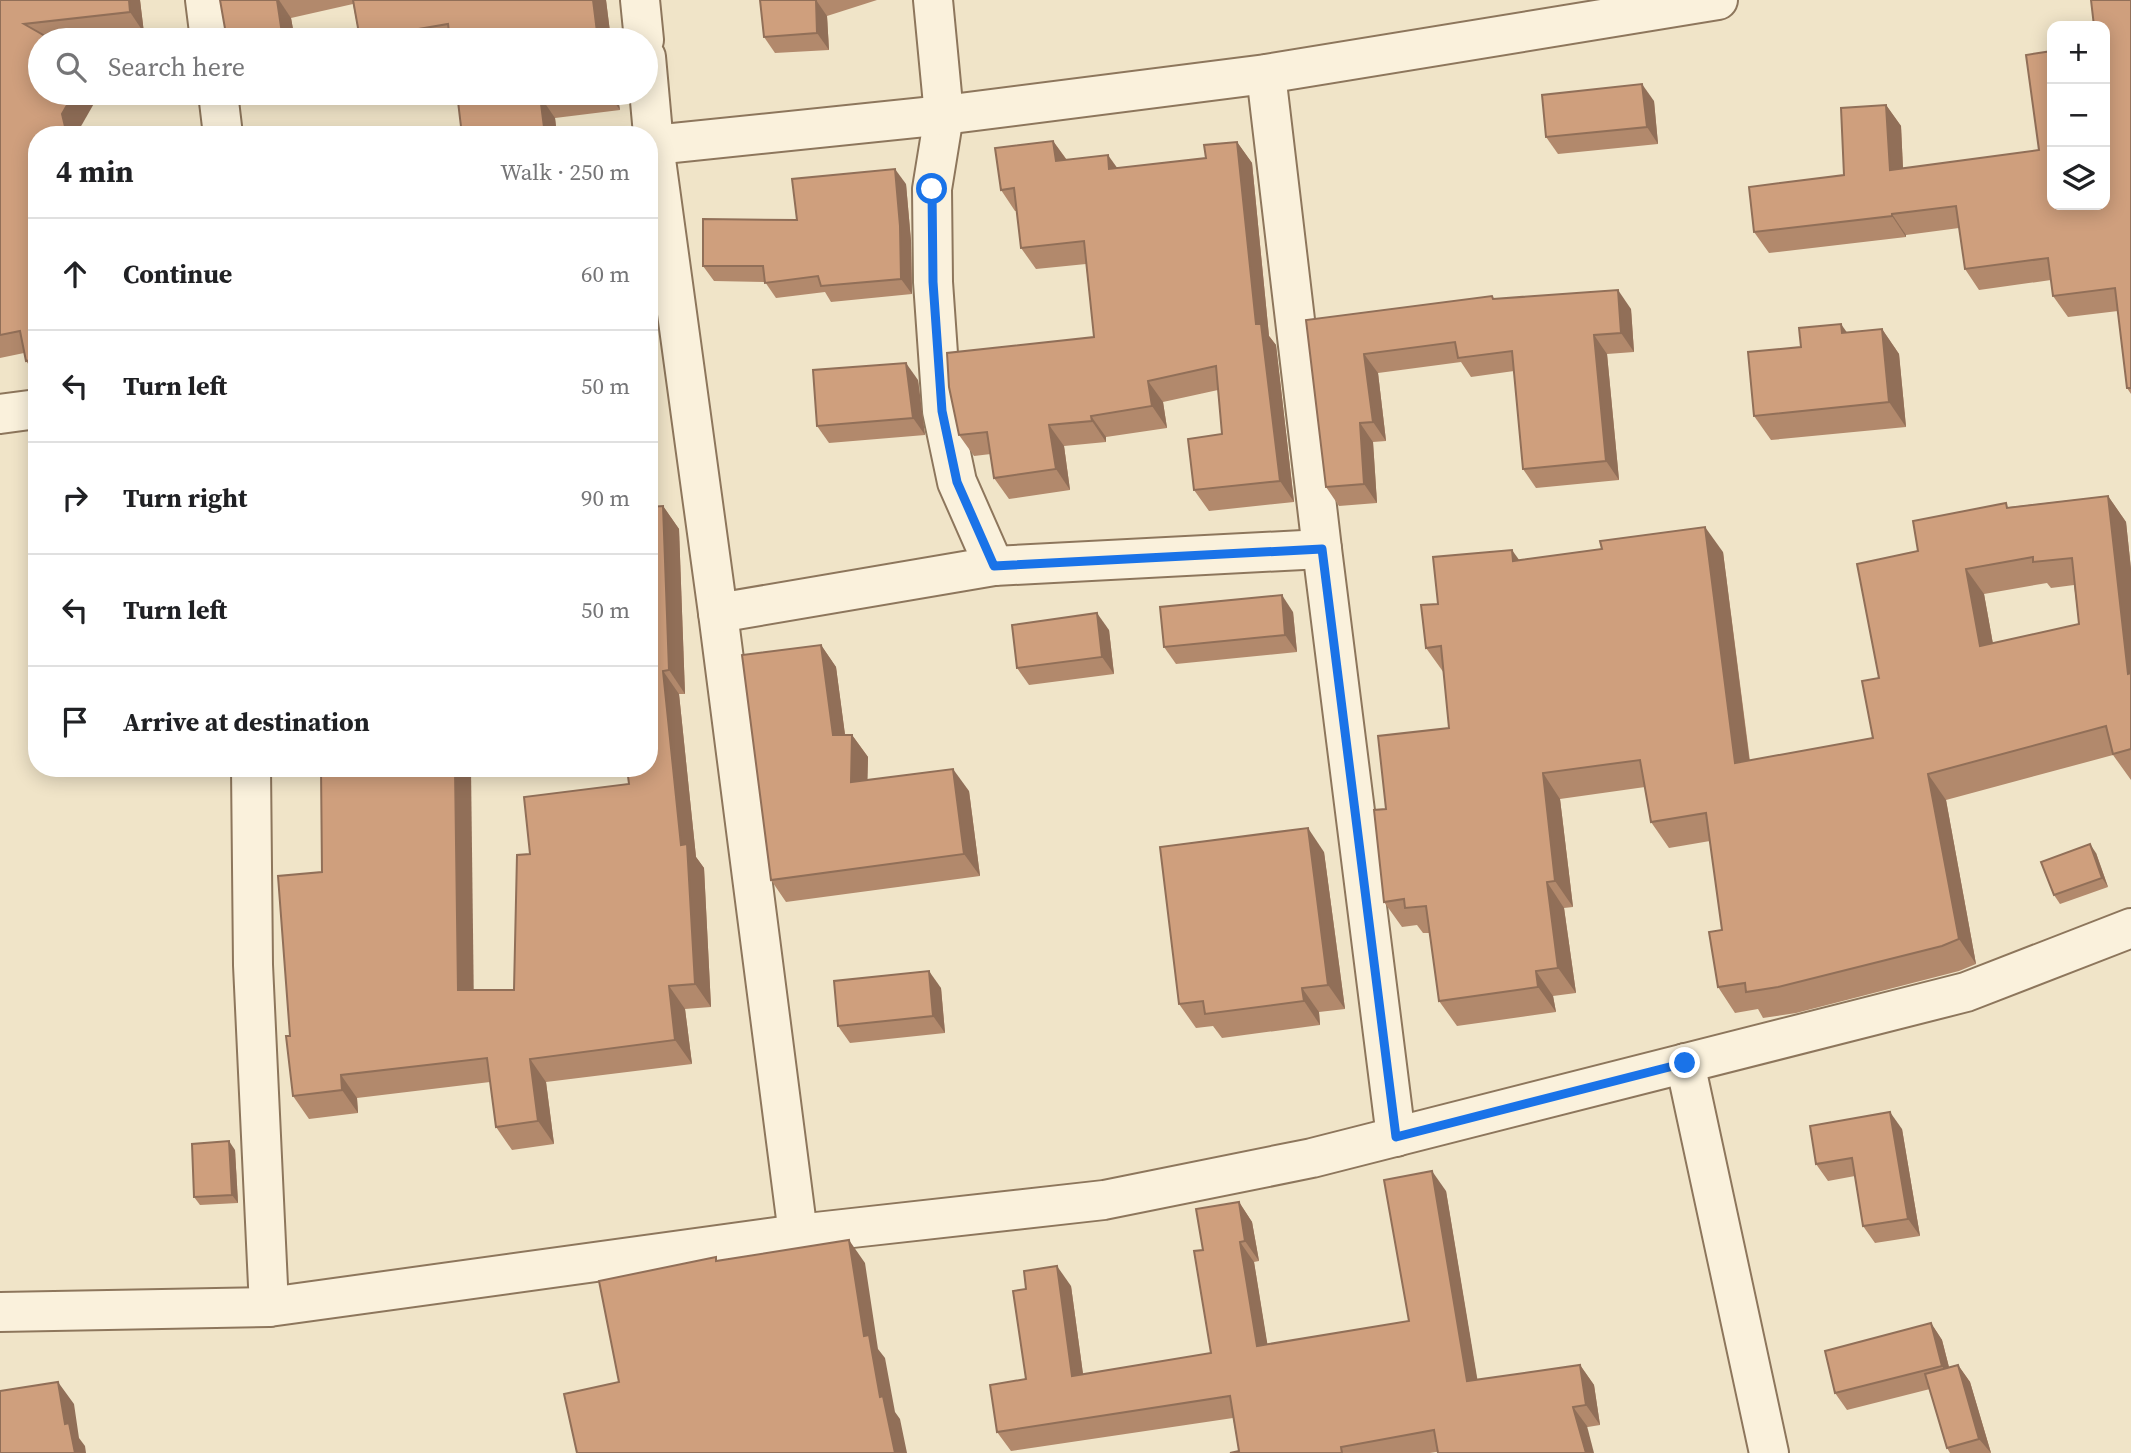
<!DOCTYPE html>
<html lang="en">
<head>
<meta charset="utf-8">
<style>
	:root { --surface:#fff; --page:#f2f2f2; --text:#202124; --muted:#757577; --line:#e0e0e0 }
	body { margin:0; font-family:"Source Serif 4",serif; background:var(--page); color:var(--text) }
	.controls { position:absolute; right:21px; top:21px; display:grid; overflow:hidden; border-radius:14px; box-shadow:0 4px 18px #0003 }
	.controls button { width:63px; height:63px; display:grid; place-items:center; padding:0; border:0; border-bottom:2px solid var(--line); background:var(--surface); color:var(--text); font:35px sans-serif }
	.stop { position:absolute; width:21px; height:21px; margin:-16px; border:5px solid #1a73e8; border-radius:50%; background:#fff }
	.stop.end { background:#1a73e8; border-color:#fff; box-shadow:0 2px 7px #0008 }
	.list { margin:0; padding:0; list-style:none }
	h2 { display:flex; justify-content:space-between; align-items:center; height:91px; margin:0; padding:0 28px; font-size:30px }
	h2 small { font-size:23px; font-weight:400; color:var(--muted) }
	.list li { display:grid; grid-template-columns:46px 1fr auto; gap:21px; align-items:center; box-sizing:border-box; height:112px; padding:0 28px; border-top:2px solid var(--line) }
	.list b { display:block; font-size:26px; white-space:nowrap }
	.list em { font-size:23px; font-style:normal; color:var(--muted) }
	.icon { flex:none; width:38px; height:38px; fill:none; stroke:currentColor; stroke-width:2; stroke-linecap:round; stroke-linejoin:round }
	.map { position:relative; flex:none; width:2131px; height:1453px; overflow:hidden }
	.search { position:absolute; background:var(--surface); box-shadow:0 4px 18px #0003; left:28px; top:28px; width:630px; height:77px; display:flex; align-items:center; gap:18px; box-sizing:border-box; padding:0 24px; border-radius:38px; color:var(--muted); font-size:26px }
	.panel { position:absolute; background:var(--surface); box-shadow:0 4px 18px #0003; left:28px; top:126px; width:630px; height:651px; border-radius:28px }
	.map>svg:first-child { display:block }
</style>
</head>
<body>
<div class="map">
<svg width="2131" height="1453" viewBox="0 0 2131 1453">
	<rect width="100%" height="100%" fill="#f0e4c8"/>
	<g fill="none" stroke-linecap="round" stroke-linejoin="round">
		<defs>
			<g id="minor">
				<polyline points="205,0 210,40"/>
				<polyline points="640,0 644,40"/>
				<polyline points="933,0 944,115 932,189 933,282 942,411 957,482 994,566"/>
				<polyline points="646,57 654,145 718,613 798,1234"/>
				<polyline points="1266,74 1322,549 1396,1137"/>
				<polyline points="218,93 223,135"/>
				<polyline points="654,145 944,115 1266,74 1718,0"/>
				<polyline points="0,414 37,409"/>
				<polyline points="718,613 994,566 1322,549"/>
				<polyline points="251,768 253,965 269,1307"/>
				<polyline points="1685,1063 1769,1453"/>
				<polyline points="0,1312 269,1307 798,1234 1104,1200 1312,1158 1966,992 2131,928"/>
			</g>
		</defs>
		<!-- minor casing -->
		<use href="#minor" stroke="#8d765c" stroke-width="42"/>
		<!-- minor -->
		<use href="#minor" stroke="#faf1dc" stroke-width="38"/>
	</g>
	<!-- wall -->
	<g fill="#b2896c" fill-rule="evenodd">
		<polygon points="0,0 140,0 144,33 77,40 40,40 76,135 37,135 37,376 26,361 24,353 0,358"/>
		<polygon points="220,0 606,0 611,40 360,40 353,4 291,18 295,40 227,40"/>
		<polygon points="760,0 877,0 827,16 829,50 775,53 764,37"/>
		<polygon points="2131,0 2131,394 2127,388 2118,311 2068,317 2053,296 2051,280 1979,290 1965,269 1959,228 1906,235 1906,237 1769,253 1754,232 1844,175 1886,105 1901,126 1903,168 2052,205"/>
		<polygon points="457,93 617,93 620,110 555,118 557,135 462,135"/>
		<polygon points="1654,101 1658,144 1558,154 1546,137"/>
		<polygon points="1053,141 1067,160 1117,168 1206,158 1237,142 1252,163 1269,336 1276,345 1294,502 1209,511 1194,490 1222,434 1218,390 1163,402 1167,428 1106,437 1106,442 1064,446 1070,490 1009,499 994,478 991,454 974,456 959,435 1094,337 1086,264 1036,269 1021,248 1017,211 1015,211 1001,190"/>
		<polygon points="906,184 911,241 912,294 831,302 825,292 776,298 765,282 714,281 703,266 797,220"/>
		<polygon points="1492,296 1494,299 1631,309 1634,352 1607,354 1619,480 1536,488 1523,469 1514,371 1471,377 1461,362 1378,373 1386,441 1373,442 1377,503 1339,506 1326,487 1306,320"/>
		<polygon points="1882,329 1899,354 1906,427 1771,440 1754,416 1801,347 1847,333"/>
		<polygon points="918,380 925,435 829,443 817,426"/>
		<path d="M2108,496L2126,522L2131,569V780L2113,755L1946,800L1976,964L1959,971L1796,1013L1763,1018L1758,1009L1735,1013L1718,987L1722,930L1710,841L1669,848L1651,822L1645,787L1560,799L1573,907L1564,908L1576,993L1553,996L1556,1012L1457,1026L1439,1001L1430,933H1423L1417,925L1402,927L1384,902L1386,809L1449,728L1444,673L1426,648L1438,604L1519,560L1723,552L1750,761L1873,738L1879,678L1918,551L2009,507ZM2047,583L2051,588L2074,585L2079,624L1993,644L1984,594Z"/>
		<polygon points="663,506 679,529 685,694 679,694 696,857 704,868 711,1007 685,1009 692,1064 546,1082 554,1144 512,1150 496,1127 490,1082 357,1098 358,1113 309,1119 293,1096 290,1036 322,872 474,990 514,990 530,854 629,784"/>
		<polygon points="1293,612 1297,652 1176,664 1164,647"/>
		<polygon points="1109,630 1114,674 1029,685 1017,668"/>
		<polygon points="821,645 836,667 845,735 852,735 868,757 867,780 969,791 980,876 786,902 771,880"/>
		<polygon points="1324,852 1345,1009 1319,1012 1320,1025 1222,1038 1213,1026 1196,1028 1179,1004"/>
		<polygon points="2096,853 2108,887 2060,904 2054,895"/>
		<polygon points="941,988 945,1033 850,1043 838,1026"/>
		<polygon points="1902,1129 1920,1236 1875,1243 1863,1226 1855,1176 1828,1181 1816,1164"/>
		<polygon points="235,1150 238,1203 200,1205 194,1197"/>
		<polygon points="1446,1191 1477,1380 1580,1365 1594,1385 1600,1425 1430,1453 1230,1453 1239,1451 1233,1418 1011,1451 997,1432 1026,1379 1026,1289 1071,1286 1083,1374 1211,1353 1203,1250 1239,1202 1252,1222 1259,1261 1254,1262 1267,1344 1409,1321"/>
		<polygon points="1931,1323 1942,1340 1949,1367 1958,1365 1970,1382 1991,1453 1950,1453 1947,1448 1930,1389 1847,1410 1835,1393"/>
	</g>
	<!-- shaded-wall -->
	<g fill="#916f58">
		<polygon points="129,0 140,0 144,33 130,12"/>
		<polygon points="277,0 279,0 291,18 295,40 283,40"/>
		<polygon points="593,0 606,0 611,40 598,40"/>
		<polygon points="816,0 827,16 829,50 817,33"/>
		<polygon points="1642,84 1654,101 1658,144 1647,127"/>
		<polygon points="74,93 100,93 76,135 67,135 62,114"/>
		<polygon points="608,93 617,93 620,110"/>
		<polygon points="540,96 555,118 557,135 545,135"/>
		<polygon points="1886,105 1901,126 1904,191 1890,170"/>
		<polygon points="1053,141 1068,162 1056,161"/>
		<polygon points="1237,142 1252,163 1269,336 1276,345 1294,502 1280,481 1256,324"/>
		<polygon points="1108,155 1123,176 1109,169"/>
		<polygon points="895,169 906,184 911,241 912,294 901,279"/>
		<polygon points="1892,214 1906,235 1906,237 1892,216"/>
		<polygon points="1618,290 1631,309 1634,352 1621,333"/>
		<polygon points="1841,324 1858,348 1842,333"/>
		<polygon points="1882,329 1899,354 1906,427 1889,402"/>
		<polygon points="1594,335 1607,354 1619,480 1606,461"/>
		<polygon points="1364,354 1378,373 1386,441 1373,422"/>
		<polygon points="906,363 918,380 925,435 913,418"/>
		<polygon points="1148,381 1163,402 1167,428 1152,406"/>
		<polygon points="1091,416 1106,437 1106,442 1092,421"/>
		<polygon points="1360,423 1373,442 1377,503 1364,484"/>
		<polygon points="1049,425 1064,446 1070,490 1056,469"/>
		<polygon points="2108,496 2126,522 2131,569 2131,678 2128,674"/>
		<polygon points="663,506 679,529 685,694 669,670"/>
		<polygon points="1705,527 1723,552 1753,789 1735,763"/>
		<polygon points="1512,550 1530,575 1513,561"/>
		<polygon points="1966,569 1984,594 1998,672 1980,646"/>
		<polygon points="1282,595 1293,612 1297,652 1285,635"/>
		<polygon points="1097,613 1109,630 1114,674 1102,657"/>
		<polygon points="821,645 836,667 848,757 833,735"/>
		<polygon points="663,671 679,694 696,857 704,868 711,1007 695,984"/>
		<polygon points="852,735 868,757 867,804 851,782"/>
		<polygon points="455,768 471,768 474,1013 458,990"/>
		<polygon points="953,769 969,791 980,876 964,854"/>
		<polygon points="1543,773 1560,799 1573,907 1555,881"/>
		<polygon points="1928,774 1946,800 1976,964 1959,939"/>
		<polygon points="1308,828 1324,852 1345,1009 1328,985"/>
		<polygon points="2090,844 2096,853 2108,887 2102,878"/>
		<polygon points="1547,882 1564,908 1576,993 1558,968"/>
		<polygon points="929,971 941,988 945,1033 933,1016"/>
		<polygon points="1536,971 1553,996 1556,1012 1538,987"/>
		<polygon points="669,986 685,1009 692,1064 675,1040"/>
		<polygon points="1302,988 1319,1012 1320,1025 1304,1001"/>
		<polygon points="530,1059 546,1082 554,1144 538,1121"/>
		<polygon points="341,1075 357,1098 358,1113 342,1090"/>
		<polygon points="1890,1112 1902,1129 1920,1236 1908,1219"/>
		<polygon points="229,1141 235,1150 238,1203 232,1195"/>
		<polygon points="1432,1171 1446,1191 1481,1401 1467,1381"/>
		<polygon points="1239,1202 1252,1222 1259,1261 1245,1241"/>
		<polygon points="849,1240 865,1263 878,1349 885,1358 895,1412 900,1419 907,1453 895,1453 880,1397 864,1336"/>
		<polygon points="1240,1242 1254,1262 1271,1366 1257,1346"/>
		<polygon points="1057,1266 1071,1286 1086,1396 1072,1376"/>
		<polygon points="1931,1323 1942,1340 1953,1383 1942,1366"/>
		<polygon points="1580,1365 1594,1385 1600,1425 1586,1405"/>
		<polygon points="1958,1365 1970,1382 1991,1453 1979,1439"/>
		<polygon points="58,1382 74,1404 79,1438 85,1446 86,1453 75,1453 65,1424"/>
		<polygon points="1573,1407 1587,1426 1594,1453 1586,1453"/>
	</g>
	<!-- building -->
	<g fill="#cf9f7d" stroke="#916f58" stroke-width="2" fill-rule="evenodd">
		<polygon points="0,0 129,0 130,12 24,24 52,40 40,40 40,93 74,93 62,114 67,135 37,135 37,359 26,361 20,331 0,335"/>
		<polygon points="220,0 277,0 283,40 227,40"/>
		<polygon points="353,0 593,0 598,40 450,40 448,24 360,39"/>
		<polygon points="760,0 816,0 817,33 764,37"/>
		<polygon points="2091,0 2131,0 2131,388 2127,388 2115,288 2053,296 2048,258 1965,269 1956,206 1892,214 1892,216 1754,232 1749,187 1844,175 1841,108 1886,105 1890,170 2039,150 2026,55 2052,51 2052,205 2105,205 2105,26 2094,26"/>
		<polygon points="1642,84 1647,127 1546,137 1542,95"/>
		<polygon points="457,93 569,93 540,96 545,135 462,135"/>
		<polygon points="1053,141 1056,161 1108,155 1109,169 1206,158 1204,145 1237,142 1256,324 1261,324 1280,481 1194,490 1188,439 1222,434 1216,366 1148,381 1152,406 1091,416 1092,421 1049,425 1056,469 994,478 987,432 959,435 949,387 947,353 1094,337 1084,241 1021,248 1014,188 1001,190 995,148"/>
		<polygon points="895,169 900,226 901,279 821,286 818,276 765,283 763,266 703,266 703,219 797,220 792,179"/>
		<polygon points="1618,290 1621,333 1594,335 1606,461 1523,469 1512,351 1458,358 1455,342 1364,354 1373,422 1360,423 1364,484 1326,487 1306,320 1492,296 1493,299"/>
		<polygon points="1841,324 1842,333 1882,329 1889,402 1754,416 1748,352 1801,347 1799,328"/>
		<polygon points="906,363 913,418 817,426 813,370"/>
		<path d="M2108,496L2128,674L2131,673V749L2113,754L2106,726L1928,774L1959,939L1942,946L1778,987L1746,992L1745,983L1718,987L1709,932L1722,930L1706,813L1651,822L1640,760L1543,773L1555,881L1547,882L1558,968L1536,971L1538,987L1439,1001L1426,906L1405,908L1404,899L1384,902L1374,810L1386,809L1378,736L1449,728L1441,646L1426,648L1421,605L1438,604L1433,557L1512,550L1513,561L1602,549L1600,541L1705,527L1735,763L1873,738L1862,681L1879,678L1857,564L1918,551L1913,521L2006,503L2007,508ZM2033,557V562L2072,558L2079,624L1980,646L1966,569Z"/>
		<polygon points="663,506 669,670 663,671 681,845 687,844 695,984 669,986 675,1040 530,1059 538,1121 496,1127 487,1058 341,1075 342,1090 293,1096 286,1036 290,1036 278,876 322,872 321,768 455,768 458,990 514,990 517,855 530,854 524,797 629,784 627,768 649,768 649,507"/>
		<polygon points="1282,595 1285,635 1164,647 1160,607"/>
		<polygon points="1097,613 1102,657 1017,668 1012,625"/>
		<polygon points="821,645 833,735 852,735 851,782 953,769 964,854 771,880 742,655"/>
		<polygon points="1308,828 1328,985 1302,988 1304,1001 1205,1014 1203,1001 1179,1004 1160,847"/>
		<polygon points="2090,844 2102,878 2054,895 2041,862"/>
		<polygon points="929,971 933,1016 838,1026 834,981"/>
		<polygon points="1890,1112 1908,1219 1863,1226 1852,1158 1816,1164 1810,1126"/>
		<polygon points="229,1141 232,1195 194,1197 192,1144"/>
		<polygon points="1432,1171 1467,1381 1580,1365 1586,1405 1573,1407 1586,1453 1438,1453 1434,1430 1341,1447 1342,1453 1230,1453 1239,1451 1230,1396 997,1432 990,1385 1026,1379 1013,1291 1026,1289 1024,1271 1057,1266 1072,1376 1211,1353 1194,1251 1203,1250 1196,1209 1239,1202 1245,1241 1240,1242 1257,1346 1409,1321 1384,1180"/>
		<polygon points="849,1240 864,1336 869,1335 880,1397 883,1396 895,1453 577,1453 564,1394 619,1382 599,1281 716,1257 716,1261"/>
		<polygon points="1931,1323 1942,1366 1835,1393 1825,1351"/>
		<polygon points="1958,1365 1979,1439 1947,1448 1925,1374"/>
		<polygon points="58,1382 65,1424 69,1423 75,1453 0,1453 0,1391"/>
	</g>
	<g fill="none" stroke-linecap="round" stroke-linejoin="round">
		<!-- route -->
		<polyline stroke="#1a73e8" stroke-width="9" points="932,189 933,282 942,411 957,482 994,566 1322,549 1396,1137 1685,1063"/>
	</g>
</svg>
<div class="controls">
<button>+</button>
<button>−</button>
<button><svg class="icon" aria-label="layers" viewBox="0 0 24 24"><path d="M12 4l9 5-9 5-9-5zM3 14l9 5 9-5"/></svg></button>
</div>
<div class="stop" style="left:932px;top:189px"></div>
<div class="stop end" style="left:1685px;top:1063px"></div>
<div class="search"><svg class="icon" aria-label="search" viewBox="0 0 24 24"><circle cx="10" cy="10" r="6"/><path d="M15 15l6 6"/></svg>Search here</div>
<section class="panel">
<h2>4 min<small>Walk · 250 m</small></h2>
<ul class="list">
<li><svg class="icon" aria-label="ahead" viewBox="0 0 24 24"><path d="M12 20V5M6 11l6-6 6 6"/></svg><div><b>Continue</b></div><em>60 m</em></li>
<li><svg class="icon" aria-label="left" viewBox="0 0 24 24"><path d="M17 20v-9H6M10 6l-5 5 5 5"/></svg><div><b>Turn left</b></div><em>50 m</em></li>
<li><svg class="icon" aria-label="right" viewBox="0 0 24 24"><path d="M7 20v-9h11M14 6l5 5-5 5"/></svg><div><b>Turn right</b></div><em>90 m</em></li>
<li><svg class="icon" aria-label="left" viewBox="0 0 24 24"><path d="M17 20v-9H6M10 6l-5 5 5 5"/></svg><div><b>Turn left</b></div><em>50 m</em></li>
<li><svg class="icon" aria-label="arrive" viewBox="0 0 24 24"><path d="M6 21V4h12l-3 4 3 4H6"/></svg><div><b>Arrive at destination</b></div></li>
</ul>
</section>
</div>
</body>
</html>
